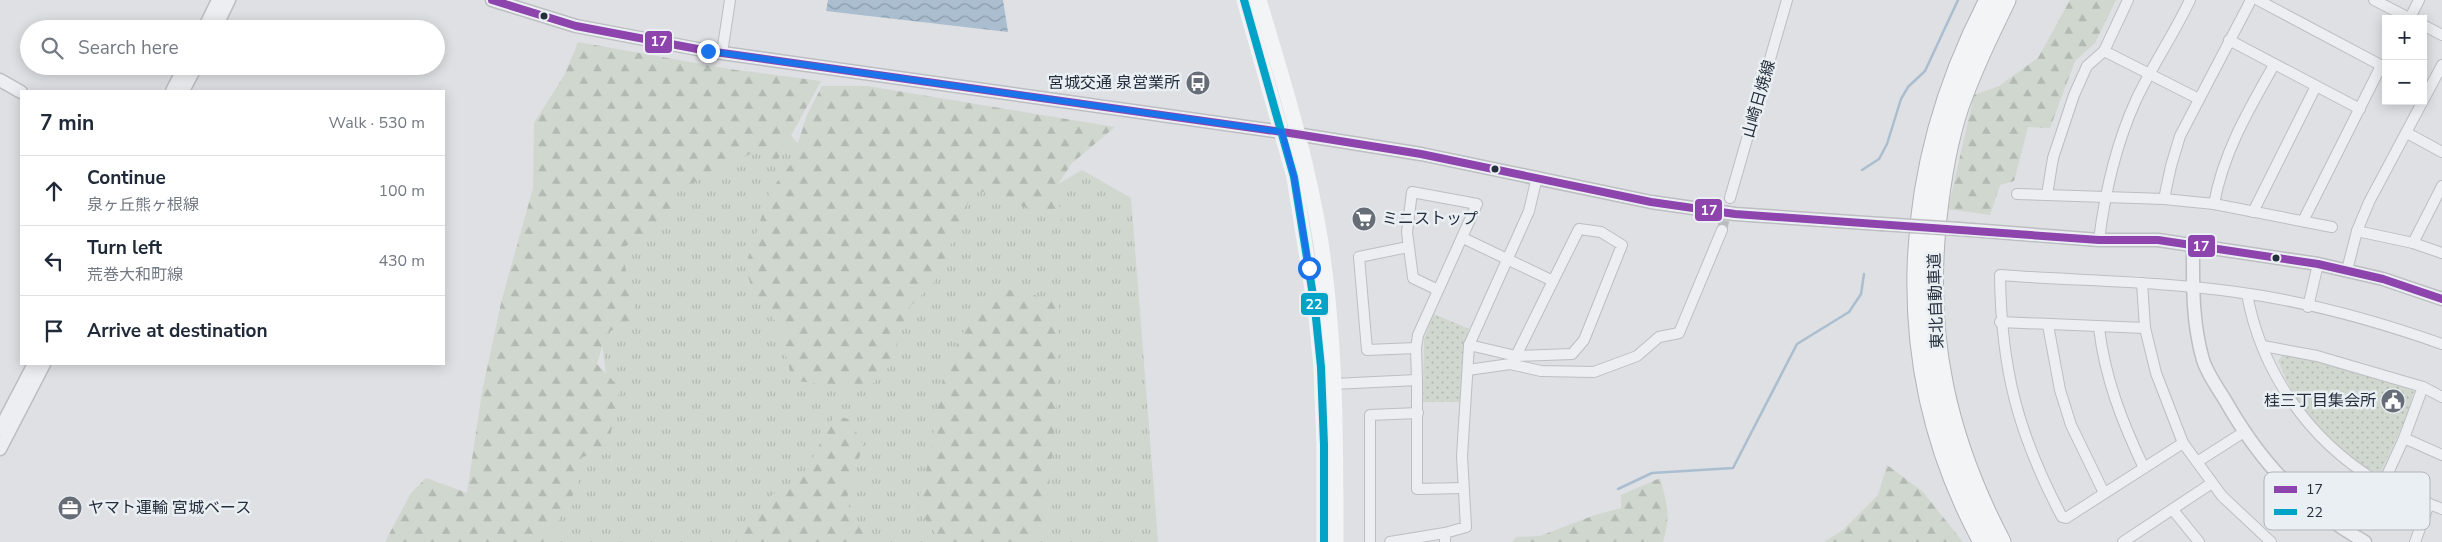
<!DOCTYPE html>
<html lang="en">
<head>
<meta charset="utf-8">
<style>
	:root { --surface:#fff; --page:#f6f6f7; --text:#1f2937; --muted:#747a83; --line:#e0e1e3 }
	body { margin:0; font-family:"Nunito Sans","Noto Sans JP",sans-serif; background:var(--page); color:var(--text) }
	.controls { position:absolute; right:15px; top:15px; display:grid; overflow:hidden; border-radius:0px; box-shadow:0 2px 12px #0003 }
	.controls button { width:45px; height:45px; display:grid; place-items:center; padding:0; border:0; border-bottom:1px solid var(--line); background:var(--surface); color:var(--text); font:25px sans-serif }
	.stop { position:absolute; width:15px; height:15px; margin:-11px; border:4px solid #1a73e8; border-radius:50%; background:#fff }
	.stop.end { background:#1a73e8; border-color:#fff; box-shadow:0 1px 5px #0008 }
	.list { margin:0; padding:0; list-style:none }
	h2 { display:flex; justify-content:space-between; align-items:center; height:65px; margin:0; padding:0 20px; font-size:21px }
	h2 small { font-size:16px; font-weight:400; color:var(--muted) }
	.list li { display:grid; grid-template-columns:32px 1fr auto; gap:15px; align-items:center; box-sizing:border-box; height:70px; padding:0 20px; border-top:1px solid var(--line) }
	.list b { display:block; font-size:19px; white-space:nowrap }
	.list p { margin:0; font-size:16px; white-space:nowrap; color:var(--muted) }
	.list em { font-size:16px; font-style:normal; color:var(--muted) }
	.icon { flex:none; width:28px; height:28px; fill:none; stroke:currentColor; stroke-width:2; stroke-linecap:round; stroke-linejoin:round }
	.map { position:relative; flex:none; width:2442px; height:542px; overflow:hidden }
	.search { position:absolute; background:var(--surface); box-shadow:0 2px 12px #0003; left:20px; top:20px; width:425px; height:55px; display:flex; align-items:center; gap:12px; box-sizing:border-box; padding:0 18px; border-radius:28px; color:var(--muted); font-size:19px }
	.panel { position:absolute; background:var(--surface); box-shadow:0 2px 12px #0003; left:20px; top:90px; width:425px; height:275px; border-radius:0px }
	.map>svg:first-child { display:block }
</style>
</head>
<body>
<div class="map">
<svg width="2442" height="542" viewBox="0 0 2442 542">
	<defs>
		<pattern id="grass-tufts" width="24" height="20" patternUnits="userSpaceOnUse" patternTransform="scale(1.25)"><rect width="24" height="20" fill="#cfd7ce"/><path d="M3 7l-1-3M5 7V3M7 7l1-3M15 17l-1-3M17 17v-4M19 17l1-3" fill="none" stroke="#b2b9b2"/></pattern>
		<pattern id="forest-firs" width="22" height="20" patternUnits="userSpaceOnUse" patternTransform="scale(1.25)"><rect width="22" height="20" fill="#cfd7ce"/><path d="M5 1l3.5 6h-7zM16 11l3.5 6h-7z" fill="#b2b9b2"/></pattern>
		<pattern id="park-dots" width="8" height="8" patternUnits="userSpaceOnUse" patternTransform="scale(1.25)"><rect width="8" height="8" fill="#cfd7ce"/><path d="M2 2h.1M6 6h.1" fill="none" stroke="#b2b9b2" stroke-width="1.8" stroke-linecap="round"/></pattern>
		<pattern id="water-waves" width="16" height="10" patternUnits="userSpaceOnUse" patternTransform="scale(1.25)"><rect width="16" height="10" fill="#aabed0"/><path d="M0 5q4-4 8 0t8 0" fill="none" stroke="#8a9baa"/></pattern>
	</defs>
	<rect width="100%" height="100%" fill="#dee0e3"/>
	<!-- grass -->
	<polygon fill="url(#grass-tufts)" points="785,128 810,159 1040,195 1082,170 1131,198 1158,542 516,542 608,390 599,320 612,246 669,185"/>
	<!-- forest -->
	<g fill="url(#forest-firs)">
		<polygon points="2070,0 2116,0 2095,43 2075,61 2050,128 2028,127 2014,181 2000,185 1990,215 1948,209 1974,95 1999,86 2038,58"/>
		<polygon points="578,42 729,69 821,81 776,163 760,149 677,191 666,222 621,249 637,319 606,333 597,364 620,388 607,451 582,457 578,486 549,537 543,542 385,542 411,493 426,478 467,493 482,392 502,299 533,188 534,123 565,74"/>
		<polygon points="822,86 867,86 1115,127 1072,163 1056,187 1062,221 973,188 963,218 935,281 907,310 892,363 866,391 792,380 779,326 754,295 745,267 770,191 791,164 807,115"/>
		<polygon points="998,288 1028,293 1059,303 1058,391 1046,519 1030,542 941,542 917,507 928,463 945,367 964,331"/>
		<polygon points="834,416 849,419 863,445 846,501 864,534 862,542 735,542 772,495 804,475"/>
		<polygon points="1887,465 1922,491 1963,542 1824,542 1843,530 1878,495"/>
		<path d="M1660,478C1667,504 1671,516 1663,542H1512L1516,537L1540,536L1595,515L1621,508V495Z"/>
	</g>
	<!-- park -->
	<g fill="url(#park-dots)">
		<polygon points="1434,314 1469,329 1465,342 1462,402 1423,402 1424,339"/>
		<path d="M2284,354L2319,361L2414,391L2408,413L2381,472C2353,470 2308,416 2293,393C2287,383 2283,371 2278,361Z"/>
	</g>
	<!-- water -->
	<polygon fill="url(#water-waves)" points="828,0 1003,0 1008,32 826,11"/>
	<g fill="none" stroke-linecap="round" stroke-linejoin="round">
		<!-- stream -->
		<g stroke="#aabed0" stroke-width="2.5">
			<polyline points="1862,170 1879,159 1887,144 1901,99 1908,87 1925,71 1958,0"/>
			<polyline points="1618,489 1652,473 1733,468 1797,344 1849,312 1861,294 1864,274"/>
		</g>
		<!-- minor-tunnel -->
		<polyline stroke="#b9bdc2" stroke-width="10" stroke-dasharray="10 5" stroke-linecap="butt" points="1722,230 1730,198"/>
		<defs>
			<g id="minor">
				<polyline points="2258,0 2386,68"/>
				<polyline points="2374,0 2411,19"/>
				<polyline points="2410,18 2419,0"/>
				<polyline points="2423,25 2442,35"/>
				<polyline points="2229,40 2360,109"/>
				<polyline points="2104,51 2199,99"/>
				<polyline points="722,53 730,0"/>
				<polyline points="2407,133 2442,152"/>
				<polyline points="2017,194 2164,199 2214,204 2332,227"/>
				<polyline points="2047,195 2053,158 2074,95 2087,66 2104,51 2128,0"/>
				<polyline points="1730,198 1787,0"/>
				<polyline points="2164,199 2171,166 2180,136 2251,0"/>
				<path d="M2214,204C2223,153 2249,109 2274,65"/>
				<polyline points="2253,212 2316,86"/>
				<polyline points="2303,221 2381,66"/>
				<polyline points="2357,231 2413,243 2442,253"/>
				<path d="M2099,240C2105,192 2116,144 2136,100C2152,66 2174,34 2190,0"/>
				<polyline points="2413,243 2442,186"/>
				<polyline points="1408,247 1359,257 1367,350 1416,348 1418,335 1477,204 1412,192 1407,232 1413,278 1438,290"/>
				<polyline points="2347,270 2357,231 2369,202 2442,65"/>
				<polyline points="2142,283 2145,328 2156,373 2183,443 2222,496 2271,542"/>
				<path d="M2247,294C2261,371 2308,439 2375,480C2396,492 2420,500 2442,509"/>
				<polyline points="2308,307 2318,264"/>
				<polyline points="2000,322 2145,328"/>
				<polyline points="2048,325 2060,390 2071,425 2104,493"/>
				<path d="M2099,328C2105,378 2122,422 2144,468"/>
				<polyline points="1469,345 1529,211 1537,177"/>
				<polyline points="2263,346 2317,356 2423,387 2442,397"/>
				<polyline points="1416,348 1417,380"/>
				<polyline points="1516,356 1553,281"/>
				<polyline points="1468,370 1510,364 1541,371 1594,372 1637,356 1659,337 1679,333 1722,230"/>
				<polyline points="1333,384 1417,380 1417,489 1463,488"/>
				<polyline points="2423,387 2404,438 2442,455"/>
				<path d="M2183,443L2066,518L2062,517C2018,434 2001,369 2000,275C2078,281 2158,281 2236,292C2304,301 2377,321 2442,344"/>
				<polyline points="2197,462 2244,432"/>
				<polyline points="2383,484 2404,438"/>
				<polyline points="2173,510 2199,542"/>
				<polyline points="1370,542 1370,415 1418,413"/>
				<polyline points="1390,542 1445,533"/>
				<polyline points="1445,542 1445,533 1466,527 1462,456 1469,345 1516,356 1572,354 1584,340 1622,245 1601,232 1579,229 1553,281 1463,238"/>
				<polyline points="2123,542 2212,483"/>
				<polyline points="2415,542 2429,504"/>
			</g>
			<g id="tertiary">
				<polyline points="492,0 576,26 708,51 1296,134 1421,154 1651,202 1735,214 1881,224"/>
				<polyline points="204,29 218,0"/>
				<polyline points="215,29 229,0"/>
				<polyline points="0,80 21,92"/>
				<polyline points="172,91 185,66"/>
				<polyline points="183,91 196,66"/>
				<polyline points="1959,229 2099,240 2158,240 2318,264 2383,279 2442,299"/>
				<path d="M2193,246C2193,285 2192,322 2203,360C2207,373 2217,387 2225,400C2262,465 2300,504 2365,542"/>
				<polyline points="0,429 34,364"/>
				<polyline points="0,449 44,364"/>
			</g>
			<g id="motorway">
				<path d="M1983,542C1889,369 1899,173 1989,0"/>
				<path d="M2001,542C1946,437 1924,336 1937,218C1941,181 1947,143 1959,107C1972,70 1989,35 2006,0"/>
			</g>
		</defs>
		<!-- minor casing -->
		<use href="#minor" stroke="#bcbec1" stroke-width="12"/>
		<!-- tertiary casing -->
		<use href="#tertiary" stroke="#bcbec1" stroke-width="15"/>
		<!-- motorway casing -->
		<use href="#motorway" stroke="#b0b3b8" stroke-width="21"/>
		<!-- minor -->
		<use href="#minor" stroke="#edeef1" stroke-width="10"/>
		<!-- tertiary -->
		<use href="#tertiary" stroke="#edeef1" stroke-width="12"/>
		<!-- secondary -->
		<g stroke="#f2f4f5" stroke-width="15">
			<polyline points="1244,0 1294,177 1315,308 1321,367 1324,445 1324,542"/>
			<path d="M1259,0C1283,79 1308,161 1321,243C1336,341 1336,442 1336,542"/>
		</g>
		<!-- motorway -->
		<use href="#motorway" stroke="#f2f4f5" stroke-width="19"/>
		<defs>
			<polyline id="tertiary-bridge" points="1881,224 1959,229"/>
		</defs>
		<!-- tertiary-bridge casing -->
		<use href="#tertiary-bridge" stroke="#bcbec1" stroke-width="15" stroke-linecap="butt"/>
		<!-- tertiary-bridge -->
		<use href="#tertiary-bridge" stroke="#edeef1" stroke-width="12"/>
		<defs>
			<polyline id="bus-1" points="492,0 576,26 708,51 1296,134 1421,154 1651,202 1735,214 2099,240 2158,240 2318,264 2383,279 2442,299"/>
			<polyline id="bus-2" points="1244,0 1294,177 1315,308 1321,367 1324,445 1324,542"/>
		</defs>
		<!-- bus-1 casing -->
		<use href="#bus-1" stroke="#eaeff4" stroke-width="11"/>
		<!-- bus-2 casing -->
		<use href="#bus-2" stroke="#eaeff4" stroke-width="11"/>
		<!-- bus-1 -->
		<use href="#bus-1" stroke="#8e44ad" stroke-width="8"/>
		<!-- bus-2 -->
		<use href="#bus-2" stroke="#02a3c7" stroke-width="8"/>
	</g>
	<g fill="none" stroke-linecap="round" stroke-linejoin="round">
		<!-- route -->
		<polyline stroke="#1a73e8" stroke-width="6" points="708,51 1282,132 1294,177 1309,268"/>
	</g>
	<!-- icons -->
	<defs>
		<symbol id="bus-disc" viewBox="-11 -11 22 22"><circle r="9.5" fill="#666d76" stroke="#eaeff4"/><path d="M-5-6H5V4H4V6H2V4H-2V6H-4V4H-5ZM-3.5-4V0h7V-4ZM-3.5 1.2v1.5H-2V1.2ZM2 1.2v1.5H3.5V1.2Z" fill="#fff"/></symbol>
		<symbol id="supermarket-disc" viewBox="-11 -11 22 22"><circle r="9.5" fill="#666d76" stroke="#eaeff4"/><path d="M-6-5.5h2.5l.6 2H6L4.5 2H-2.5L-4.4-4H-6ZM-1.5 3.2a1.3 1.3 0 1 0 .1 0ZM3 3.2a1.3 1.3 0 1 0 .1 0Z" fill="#fff"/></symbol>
		<symbol id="civic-disc" viewBox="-11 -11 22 22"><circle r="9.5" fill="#666d76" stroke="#eaeff4"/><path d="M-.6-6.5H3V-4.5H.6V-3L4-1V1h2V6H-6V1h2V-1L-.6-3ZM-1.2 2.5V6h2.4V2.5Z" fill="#fff"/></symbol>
		<symbol id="office-disc" viewBox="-11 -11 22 22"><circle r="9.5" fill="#666d76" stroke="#eaeff4"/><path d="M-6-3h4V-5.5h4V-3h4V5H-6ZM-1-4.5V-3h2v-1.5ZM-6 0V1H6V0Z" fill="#fff"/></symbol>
	</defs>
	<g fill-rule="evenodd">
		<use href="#bus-disc" x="1184" y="69" width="28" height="28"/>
		<use href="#supermarket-disc" x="1350" y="205" width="28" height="28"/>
		<use href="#civic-disc" x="2379" y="387" width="28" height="28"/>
		<use href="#office-disc" x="56" y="494" width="28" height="28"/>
	</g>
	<!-- markers -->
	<g fill="#252f3c" stroke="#eaeff4" stroke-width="2">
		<circle cx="544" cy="16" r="4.5"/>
		<circle cx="1495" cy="169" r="4.5"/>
		<circle cx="2276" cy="258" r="4.5"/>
	</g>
	<g text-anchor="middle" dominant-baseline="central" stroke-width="5" stroke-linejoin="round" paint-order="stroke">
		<!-- poi labels -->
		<g font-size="16" fill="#252f3c" stroke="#eaeff4" text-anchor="end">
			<text x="1180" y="83">宮城交通 泉営業所</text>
			<text x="1382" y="219" text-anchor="start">ミニストップ</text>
			<text x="2376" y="401">桂三丁目集会所</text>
			<text x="88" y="508" text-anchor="start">ヤマト運輸 宮城ベース</text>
		</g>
		<!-- street labels -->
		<g font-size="16" fill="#252f3c" stroke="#eaeff4">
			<text transform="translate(1759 99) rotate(-74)">山崎日焼線</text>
			<text transform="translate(1936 301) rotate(-92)">東北自動車道</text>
		</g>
	</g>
	<!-- legend -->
	<rect x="2264" y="472" width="166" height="58" rx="8" fill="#eaeff4" stroke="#afb5bd" stroke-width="1"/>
	<rect x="2274" y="486" width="23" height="7" fill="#8e44ad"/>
	<rect x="2274" y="509" width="23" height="6" fill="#02a3c7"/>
	<g font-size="14" fill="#252f3c">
		<text x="2306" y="494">17</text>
		<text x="2306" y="517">22</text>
	</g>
	<g stroke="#eaeff4" stroke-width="2">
		<rect x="644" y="30" width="29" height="24" rx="5" fill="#8e44ad"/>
		<rect x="1694" y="198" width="29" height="24" rx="5" fill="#8e44ad"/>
		<rect x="2187" y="234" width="29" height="24" rx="5" fill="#8e44ad"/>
		<rect x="1300" y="292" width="29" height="24" rx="5" fill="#02a3c7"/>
	</g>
	<g font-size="14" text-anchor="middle" font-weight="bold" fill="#fff">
		<text x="659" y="46">17</text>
		<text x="1709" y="215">17</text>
		<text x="2201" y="251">17</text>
		<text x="1314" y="309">22</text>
	</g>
</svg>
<div class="controls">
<button>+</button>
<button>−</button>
</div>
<div class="stop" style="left:1309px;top:268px"></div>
<div class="stop end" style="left:708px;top:51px"></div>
<div class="search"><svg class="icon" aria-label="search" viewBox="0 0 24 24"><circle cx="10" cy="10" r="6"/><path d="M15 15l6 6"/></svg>Search here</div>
<section class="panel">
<h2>7 min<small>Walk · 530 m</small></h2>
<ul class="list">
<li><svg class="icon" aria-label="ahead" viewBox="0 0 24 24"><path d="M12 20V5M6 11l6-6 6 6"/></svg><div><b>Continue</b><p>泉ヶ丘熊ヶ根線</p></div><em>100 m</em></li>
<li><svg class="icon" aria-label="left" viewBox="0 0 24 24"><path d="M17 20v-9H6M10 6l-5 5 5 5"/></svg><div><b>Turn left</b><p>荒巻大和町線</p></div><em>430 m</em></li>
<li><svg class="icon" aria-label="arrive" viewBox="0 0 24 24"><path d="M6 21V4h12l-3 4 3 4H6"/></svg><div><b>Arrive at destination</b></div></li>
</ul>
</section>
</div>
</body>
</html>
